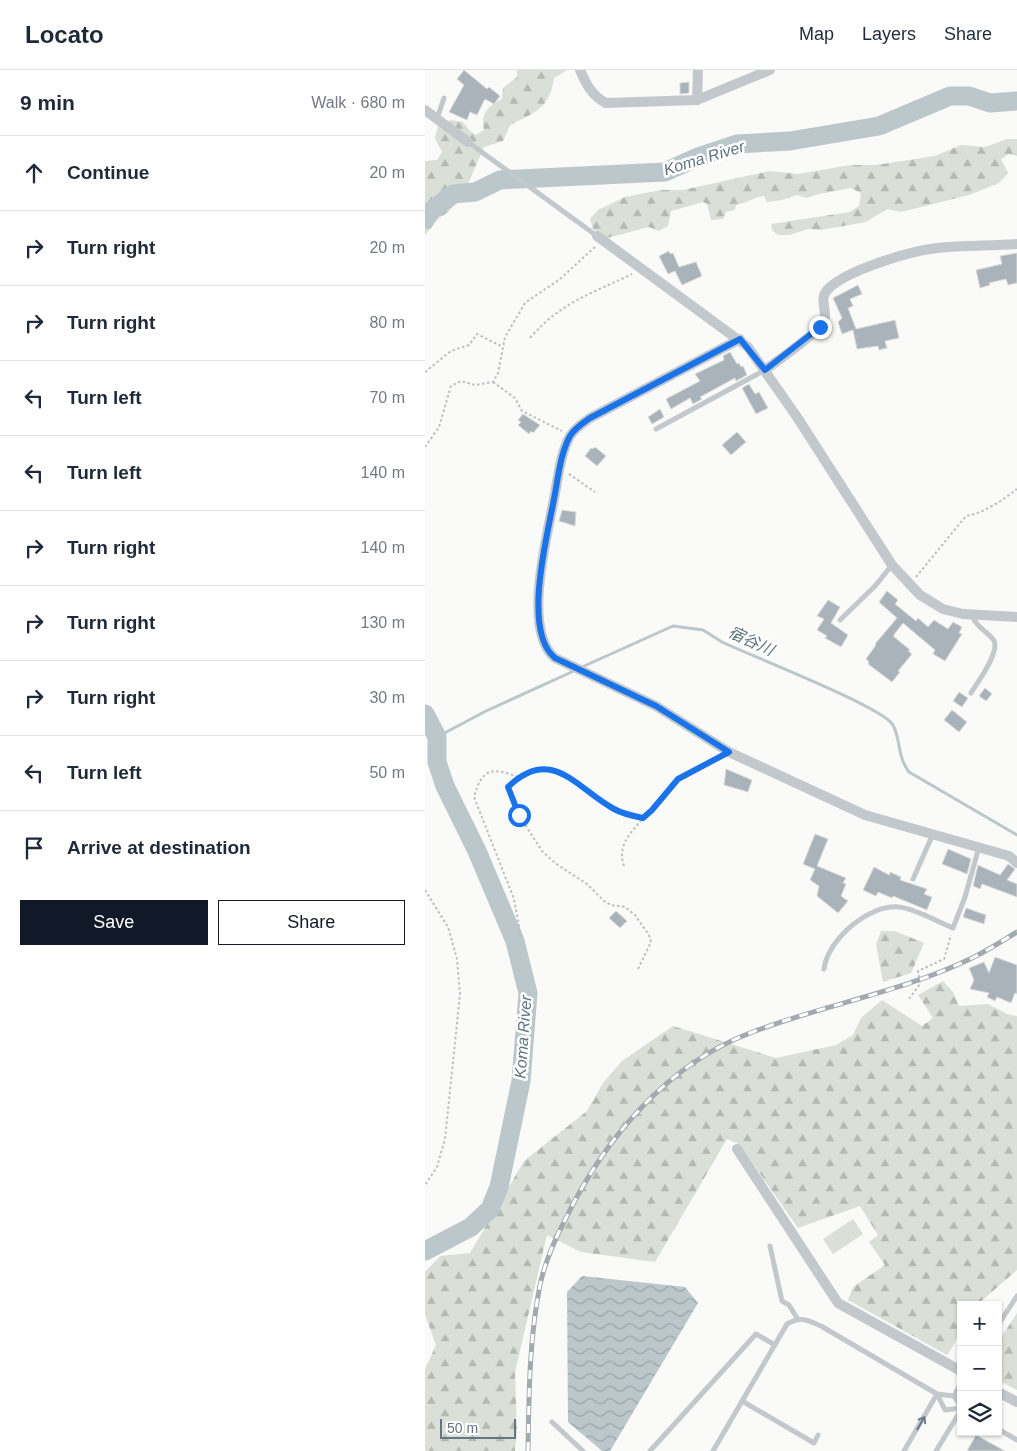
<!DOCTYPE html>
<html lang="en">
<head>
<meta charset="utf-8">
<style>
	:root { --surface:#fff; --page:#f6f6f7; --text:#1f2937; --muted:#747a83; --line:#e0e1e3; --accent:#111827 }
	body { margin:0; font-family:Arial,"Noto Sans JP",sans-serif; background:var(--page); color:var(--text) }
	.controls { position:absolute; right:15px; bottom:15px; display:grid; overflow:hidden; border-radius:0px; box-shadow:0 1px 4px #0004 }
	.controls button { width:45px; height:45px; display:grid; place-items:center; padding:0; border:0; border-bottom:1px solid var(--line); background:var(--surface); color:var(--text); font:25px sans-serif }
	.scale { position:absolute; left:15px; bottom:12px; width:76px; box-sizing:border-box; padding-left:5px; border:2px solid #657683; border-top:0; font-size:14px; line-height:18px; white-space:nowrap; color:#657683; -webkit-text-stroke:4px #fff; paint-order:stroke }
	.stop { position:absolute; width:15px; height:15px; margin:-11px; border:4px solid #1a73e8; border-radius:50%; background:#fff }
	.stop.end { background:#1a73e8; border-color:#fff; box-shadow:0 1px 5px #0008 }
	.list { margin:0; padding:0; list-style:none }
	h2 { display:flex; justify-content:space-between; align-items:center; height:65px; margin:0; padding:0 20px; font-size:21px }
	h2 small { font-size:16px; font-weight:400; color:var(--muted) }
	.list li { display:grid; grid-template-columns:32px 1fr auto; gap:15px; align-items:center; box-sizing:border-box; height:75px; padding:0 20px; border-top:1px solid var(--line) }
	.list b { display:block; font-size:19px; white-space:nowrap }
	.list em { font-size:16px; font-style:normal; color:var(--muted) }
	.actions { display:flex; gap:10px; padding:15px 20px }
	.actions a { flex:1; padding:11px 0; border:1px solid var(--accent); border-radius:0px; text-align:center; font-size:18px; color:var(--accent) }
	.actions .main { background:var(--accent); color:#fff }
	.icon { flex:none; width:28px; height:28px; fill:none; stroke:currentColor; stroke-width:2; stroke-linecap:round; stroke-linejoin:round }
	.map { position:relative; flex:none; width:592px; height:1381px; overflow:hidden }
	header { display:flex; align-items:center; gap:30px; box-sizing:border-box; height:70px; padding:0 25px; background:var(--surface); border-bottom:1px solid var(--line) }
	header strong { font-size:24px }
	nav { display:flex; gap:28px; margin-inline-start:auto; font-size:18px }
	main { display:flex }
	aside { flex:1; background:var(--surface) }
	.map>svg:first-child { display:block }
</style>
</head>
<body>
<header>
<strong>Locato</strong>
<nav><a>Map</a><a>Layers</a><a>Share</a></nav>
</header>
<main>
<aside>
<h2>9 min<small>Walk · 680 m</small></h2>
<ul class="list">
<li><svg class="icon" aria-label="ahead" viewBox="0 0 24 24"><path d="M12 20V5M6 11l6-6 6 6"/></svg><div><b>Continue</b></div><em>20 m</em></li>
<li><svg class="icon" aria-label="right" viewBox="0 0 24 24"><path d="M7 20v-9h11M14 6l5 5-5 5"/></svg><div><b>Turn right</b></div><em>20 m</em></li>
<li><svg class="icon" aria-label="right" viewBox="0 0 24 24"><path d="M7 20v-9h11M14 6l5 5-5 5"/></svg><div><b>Turn right</b></div><em>80 m</em></li>
<li><svg class="icon" aria-label="left" viewBox="0 0 24 24"><path d="M17 20v-9H6M10 6l-5 5 5 5"/></svg><div><b>Turn left</b></div><em>70 m</em></li>
<li><svg class="icon" aria-label="left" viewBox="0 0 24 24"><path d="M17 20v-9H6M10 6l-5 5 5 5"/></svg><div><b>Turn left</b></div><em>140 m</em></li>
<li><svg class="icon" aria-label="right" viewBox="0 0 24 24"><path d="M7 20v-9h11M14 6l5 5-5 5"/></svg><div><b>Turn right</b></div><em>140 m</em></li>
<li><svg class="icon" aria-label="right" viewBox="0 0 24 24"><path d="M7 20v-9h11M14 6l5 5-5 5"/></svg><div><b>Turn right</b></div><em>130 m</em></li>
<li><svg class="icon" aria-label="right" viewBox="0 0 24 24"><path d="M7 20v-9h11M14 6l5 5-5 5"/></svg><div><b>Turn right</b></div><em>30 m</em></li>
<li><svg class="icon" aria-label="left" viewBox="0 0 24 24"><path d="M17 20v-9H6M10 6l-5 5 5 5"/></svg><div><b>Turn left</b></div><em>50 m</em></li>
<li><svg class="icon" aria-label="arrive" viewBox="0 0 24 24"><path d="M6 21V4h12l-3 4 3 4H6"/></svg><div><b>Arrive at destination</b></div></li>
</ul>
<div class="actions"><a class="main">Save</a><a>Share</a></div>
</aside>
<div class="map">
<svg width="592" height="1381" viewBox="0 0 592 1381">
	<defs>
		<pattern id="forest-firs" width="22" height="20" patternUnits="userSpaceOnUse" patternTransform="scale(1.25)"><rect width="22" height="20" fill="#dadfd7"/><path d="M5 1l3.5 6h-7zM16 11l3.5 6h-7z" fill="#b4b9b4"/></pattern>
		<pattern id="water-waves" width="16" height="10" patternUnits="userSpaceOnUse" patternTransform="scale(1.25)"><rect width="16" height="10" fill="#bbc7cb"/><path d="M0 5q4-4 8 0t8 0" fill="none" stroke="#9ca6aa"/></pattern>
	</defs>
	<rect width="100%" height="100%" fill="#fafaf8"/>
	<!-- forest -->
	<g fill="url(#forest-firs)">
		<path d="M92,0H142L129,8C124,39 111,42 85,55L78,71L59,77L37,128L23,142L14,148L0,165V91L12,90L17,82L10,68L13,56L26,50L38,52L45,61L51,65L59,60C55,45 63,35 77,29L78,18L92,7Z"/>
		<path d="M582,69H592V86L584,84L576,89L583,103L574,113L544,125L476,142L462,139L441,152L396,160L383,159L364,165H353L347,160L346,154L425,142L434,136L436,123L426,118L394,124L382,128L371,125L357,130L342,132L339,126C329,127 322,133 311,135L310,140L301,142L298,149L286,150L282,134L278,132L246,141L243,156L234,161L224,157L182,168L168,159L165,149L173,140L200,127L236,120H258L345,101L373,104L425,95H451L510,86L536,75L560,77Z"/>
		<polygon points="456,861 470,861 499,873 486,903 458,912 451,874"/>
		<path d="M518,911L528,922L534,936L563,934L582,944L592,946V1200L552,1235H536C536,1255 535,1269 522,1285L423,1230L428,1217L460,1195L444,1172L453,1165L435,1136L373,1158L314,1074L302,1069L230,1192L156,1182L122,1165L90,1302L92,1361L90,1381H0V1299L11,1275L0,1245V1202L15,1186L45,1183L99,1091L162,1041L178,1013L197,991L248,956L351,988L411,975L428,965L436,948L457,930L497,956L508,948L493,925Z"/>
		<polygon points="592,1243 592,1320 573,1310 573,1272"/>
	</g>
	<!-- garden -->
	<polygon fill="#dadfd7" points="428,1149 438,1164 408,1184 398,1169"/>
	<!-- water -->
	<polygon fill="url(#water-waves)" points="157,1206 260,1217 273,1233 185,1381 177,1381 143,1352 142,1222"/>
	<g fill="none" stroke-linecap="round" stroke-linejoin="round">
		<!-- stream -->
		<g stroke="#bbc7cb" stroke-width="3">
			<path d="M157,597L248,556L278,560L297,572C324,585 458,637 468,655C476,670 472,686 484,702L592,765"/>
			<polyline points="12,667 61,641 151,600"/>
		</g>
		<!-- river -->
		<g stroke="#bbc7cb" stroke-width="19">
			<polyline points="0,149 6,141 28,124 50,122 75,110 240,102 273,87 312,74 365,71 454,56 525,26 544,26 565,33 592,31"/>
			<polyline points="0,644 12,667 12,692 20,716 52,781 90,871 103,923 96,1011 74,1117 65,1139 46,1157 0,1181"/>
		</g>
	</g>
	<!-- building -->
	<g fill="#aab3b9" stroke="#dcdcda">
		<polygon points="39,0 62,19 64,17 75,26 69,34 60,29 52,45 45,42 42,50 24,42 39,15 32,9"/>
		<polygon points="264,12 264,23 255,24 255,13"/>
		<polygon points="244,181 245,184 248,183 254,197 271,192 277,206 257,215 250,201 243,204 234,186"/>
		<polygon points="592,183 592,213 583,215 581,209 564,213 565,215 555,218 551,200 577,194 575,186"/>
		<polygon points="433,215 437,224 425,229 428,236 423,238 431,259 470,250 474,268 460,271 462,278 454,280 453,276 432,279 428,260 417,264 413,252 417,248 408,228"/>
		<polygon points="305,282 312,294 314,293 316,297 318,296 322,305 311,311 310,308 275,327 277,329 268,334 265,328 246,339 241,329 275,311 270,304 299,290 298,286"/>
		<polygon points="324,314 330,324 334,322 343,338 331,344 317,318"/>
		<polygon points="235,339 239,347 227,354 223,347"/>
		<polygon points="98,344 115,355 108,363 106,361 104,364 93,355 96,352 93,350"/>
		<polygon points="312,362 321,372 306,385 297,375"/>
		<polygon points="170,377 181,386 172,396 160,386 166,378 168,379"/>
		<polygon points="137,440 151,442 150,456 134,451"/>
		<polygon points="462,521 473,530 470,534 491,551 493,548 503,557 509,550 523,559 528,552 537,557 534,563 537,564 520,591 508,584 510,580 478,553 468,566 485,580 483,581 487,584 473,601 475,602 467,612 443,594 444,592 441,589 451,575 450,574 472,548 454,532"/>
		<polygon points="403,530 415,537 406,553 423,565 416,577 400,568 402,566 392,560 399,549 392,546"/>
		<polygon points="560,618 567,624 561,631 554,626"/>
		<polygon points="534,622 543,628 537,637 528,631"/>
		<polygon points="527,640 542,652 534,662 519,650"/>
		<polygon points="301,699 327,710 323,722 299,715"/>
		<polygon points="390,764 403,769 392,796 421,808 418,813 421,814 416,826 423,831 413,843 392,826 394,816 385,810 390,799 378,794"/>
		<polygon points="523,779 546,789 542,804 517,794"/>
		<polygon points="583,794 590,799 582,810 592,814 592,827 557,814 555,819 548,816 553,795 575,805"/>
		<polygon points="449,797 464,805 465,802 476,807 475,810 502,819 499,824 507,827 502,840 468,826 467,828 453,822 451,826 438,820"/>
		<polygon points="541,838 561,845 559,854 538,847"/>
		<polygon points="191,841 202,851 195,858 184,848"/>
		<polygon points="570,887 592,895 592,924 590,923 586,933 572,927 570,931 562,927 564,923 545,919 549,910 544,898 559,892 564,903"/>
		<polygon points="551,1365 580,1381 542,1381"/>
	</g>
	<g fill="none" stroke-linecap="round" stroke-linejoin="round">
		<!-- path -->
		<g stroke="#bbbfc2" stroke-width="2" stroke-dasharray="2.5 2.5" stroke-linecap="butt">
			<path d="M105,268C136,232 166,224 207,204"/>
			<polyline points="0,302 26,281 44,275 52,264 78,277"/>
			<polyline points="68,312 90,328 97,341 137,361"/>
			<polyline points="0,377 14,357 26,316 36,311 50,315 68,312 73,303 80,267 100,233 135,209 170,177"/>
			<polyline points="144,404 170,422"/>
			<path d="M491,507L541,446C559,443 578,430 592,419"/>
			<path d="M93,707C67,697 57,698 49,727L89,829L96,866"/>
			<path d="M199,796C192,775 205,764 218,748"/>
			<polyline points="0,820 23,857 32,889 35,924 20,1069 12,1097 0,1115"/>
			<path d="M213,899L226,872L224,865L210,845L200,837L186,835L179,831L162,814L130,793L117,781L94,745L83,717C127,675 151,717 188,739C197,744 208,746 218,748L227,740L253,709L293,687"/>
			<polyline points="484,929 495,914 493,901 519,889 526,865"/>
		</g>
		<!-- service -->
		<g stroke="#c3c8cc" stroke-width="5">
			<polyline points="12,49 19,28"/>
			<polyline points="43,72 172,166"/>
			<polyline points="231,359 340,300"/>
			<polyline points="415,550 450,516 467,495"/>
			<path d="M546,623C552,613 577,580 568,569C560,560 551,557 547,545"/>
			<polyline points="488,809 508,764"/>
			<path d="M399,899C403,869 444,834 474,837C489,838 513,852 528,858L540,827L554,777"/>
			<polyline points="345,1176 357,1231 364,1235 372,1248"/>
			<polyline points="573,1255 592,1226"/>
			<polyline points="512,1324 520,1340 536,1338"/>
			<polyline points="529,1326 536,1313"/>
			<polyline points="529,1326 536,1337"/>
			<polyline points="317,1331 389,1373 393,1365"/>
			<polyline points="127,1352 158,1381"/>
			<polyline points="573,1359 592,1370"/>
			<polyline points="225,1381 331,1264 350,1275"/>
			<path d="M288,1381L362,1254C376,1246 382,1250 396,1256L512,1324L529,1326"/>
			<polyline points="479,1381 512,1324"/>
			<polyline points="511,1381 536,1340"/>
		</g>
		<!-- minor -->
		<g stroke="#c3c8cc" stroke-width="10">
			<path d="M155,0C161,14 167,26 181,33L272,30L345,0"/>
			<polyline points="272,30 273,0"/>
			<polyline points="0,40 43,72"/>
			<polyline points="172,166 323,277 372,347 467,495 495,525 518,539 538,544 592,547"/>
			<path d="M315,269L165,348C158,353 150,358 145,366C135,384 133,409 129,429C122,467 97,561 130,588L231,636L304,682L440,745L584,786L592,793"/>
			<path d="M340,300C351,292 395,261 399,252C403,240 393,229 403,219C422,200 485,181 512,178C539,175 565,176 592,174"/>
			<polyline points="312,1079 413,1233 536,1301"/>
			<polyline points="573,1322 592,1332"/>
		</g>
		<defs>
			<path id="rail" d="M103,1381C104,1325 104,1270 115,1215C120,1192 130,1169 141,1148C179,1070 241,995 325,963C397,935 478,922 547,888C562,881 577,871 592,862"/>
		</defs>
		<!-- rail casing -->
		<use href="#rail" stroke="#a2aab0" stroke-width="5"/>
		<!-- rail -->
		<use href="#rail" stroke="#fff" stroke-width="3" stroke-dasharray="9" stroke-linecap="butt"/>
	</g>
	<!-- one-way arrows -->
	<defs><path id="oneway-shaft" d="M-6 0H5M1.5-3L5.5 0L1.5 3" fill="none" stroke-width="1.6" stroke-linecap="round" stroke-linejoin="round" transform="scale(1.25)"/></defs>
	<use stroke="#6a7a87" href="#oneway-shaft" transform="translate(496 1353) rotate(-60)"/>
	<g fill="none" stroke-linecap="round" stroke-linejoin="round">
		<!-- route -->
		<path stroke="#1a73e8" stroke-width="6" d="M94,745L83,717C127,675 151,718 189,739C198,744 208,746 218,748L227,740L253,709L304,682L231,636L130,588C97,561 122,467 129,429C133,409 135,384 145,366C150,358 158,353 165,348L315,269L340,300L395,257"/>
	</g>
	<g text-anchor="middle" dominant-baseline="central" stroke-width="5" stroke-linejoin="round" paint-order="stroke">
		<!-- water labels -->
		<g font-size="16" font-style="italic" fill="#60757c" stroke="#fff">
			<text transform="translate(279 88) rotate(-17)">Koma River</text>
			<text transform="translate(326 571) rotate(25)">宿谷川</text>
			<text transform="translate(98 967) rotate(-86)">Koma River</text>
		</g>
	</g>
</svg>
<div class="controls">
<button>+</button>
<button>−</button>
<button><svg class="icon" aria-label="layers" viewBox="0 0 24 24"><path d="M12 4l9 5-9 5-9-5zM3 14l9 5 9-5"/></svg></button>
</div>
<div class="scale">50 m</div>
<div class="stop" style="left:94px;top:745px"></div>
<div class="stop end" style="left:395px;top:257px"></div>
</div>
</main>
</body>
</html>
